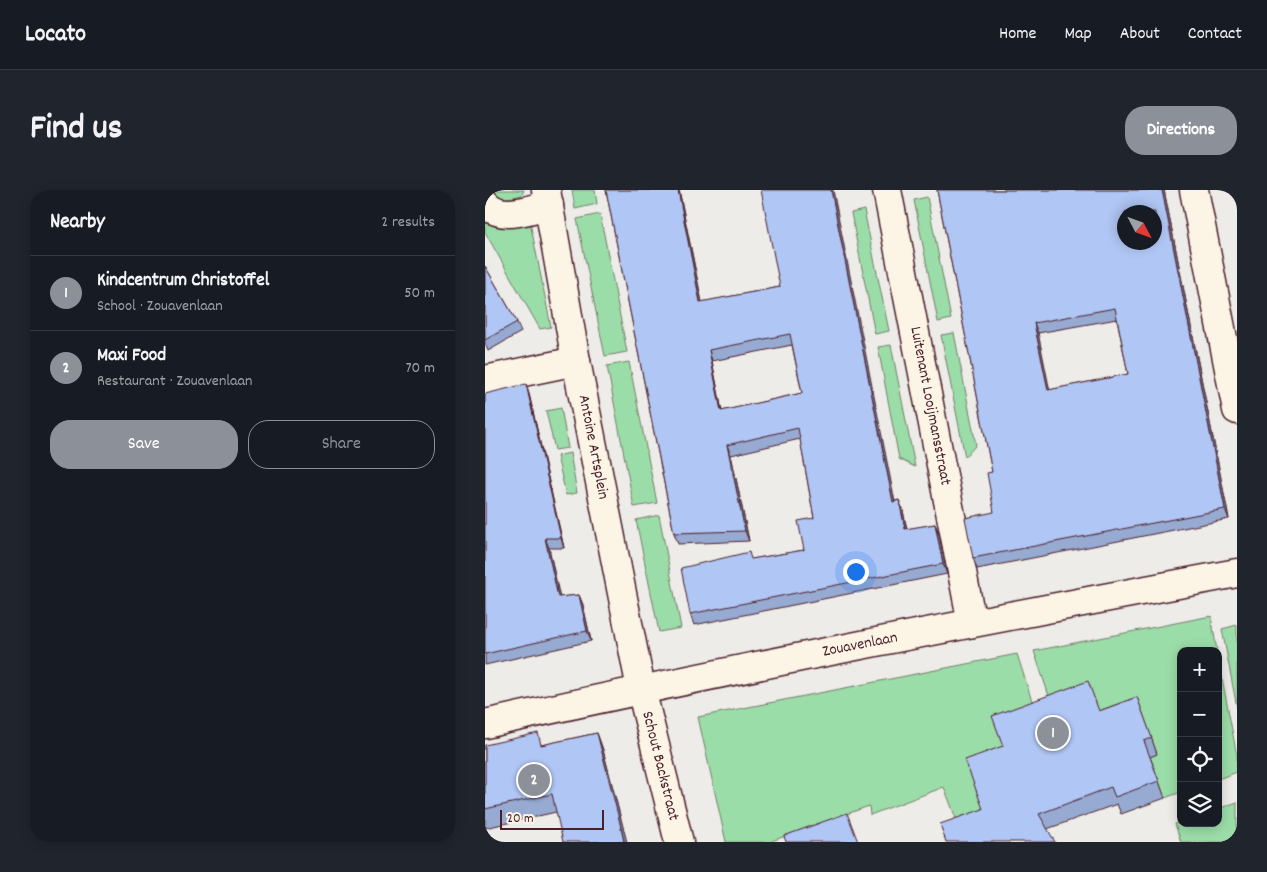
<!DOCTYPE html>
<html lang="en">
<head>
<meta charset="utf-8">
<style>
	:root { --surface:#171b24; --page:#20242c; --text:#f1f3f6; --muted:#9ea1a6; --line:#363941; --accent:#8c9099 }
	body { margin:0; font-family:Dekko,sans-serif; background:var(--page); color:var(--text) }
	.controls { position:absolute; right:15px; bottom:15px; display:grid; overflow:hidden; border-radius:10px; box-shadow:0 2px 12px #0003 }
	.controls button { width:45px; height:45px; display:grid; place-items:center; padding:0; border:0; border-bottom:1px solid var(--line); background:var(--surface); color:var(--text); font:25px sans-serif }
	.compass { position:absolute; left:632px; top:15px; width:45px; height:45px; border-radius:50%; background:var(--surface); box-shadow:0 2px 12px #0003; rotate:131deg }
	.scale { position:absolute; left:15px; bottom:12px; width:104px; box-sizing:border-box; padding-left:5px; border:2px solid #4a1f2b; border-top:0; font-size:14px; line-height:18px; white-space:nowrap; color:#4a1f2b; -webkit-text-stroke:4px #fcf5e5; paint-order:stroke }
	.you { position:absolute; left:370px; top:381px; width:18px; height:18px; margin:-12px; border:4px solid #fff; border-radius:50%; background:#1a73e8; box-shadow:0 0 0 8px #1a73e833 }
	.badge { display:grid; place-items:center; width:32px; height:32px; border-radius:50%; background:var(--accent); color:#fff; font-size:16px; font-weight:700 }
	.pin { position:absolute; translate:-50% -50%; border:2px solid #fff; box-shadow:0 1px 5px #0006 }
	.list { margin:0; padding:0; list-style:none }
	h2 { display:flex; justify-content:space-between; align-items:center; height:65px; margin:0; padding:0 20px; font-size:21px }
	h2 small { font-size:16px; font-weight:400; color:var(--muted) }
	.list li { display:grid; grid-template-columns:32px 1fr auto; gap:15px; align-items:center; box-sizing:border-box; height:75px; padding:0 20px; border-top:1px solid var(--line) }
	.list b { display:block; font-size:19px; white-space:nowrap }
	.list p { margin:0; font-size:16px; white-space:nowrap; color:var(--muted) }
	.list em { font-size:16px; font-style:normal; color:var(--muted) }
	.actions { display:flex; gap:10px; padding:15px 20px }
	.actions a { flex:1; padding:11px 0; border:1px solid var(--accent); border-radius:20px; text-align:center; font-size:18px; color:var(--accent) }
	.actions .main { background:var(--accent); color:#fff }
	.icon { flex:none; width:28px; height:28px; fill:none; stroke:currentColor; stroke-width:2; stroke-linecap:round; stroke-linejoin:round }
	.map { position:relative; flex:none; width:752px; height:652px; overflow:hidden; border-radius:20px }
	header { display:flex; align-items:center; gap:30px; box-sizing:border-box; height:70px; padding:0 25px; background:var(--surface); border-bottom:1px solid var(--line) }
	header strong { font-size:24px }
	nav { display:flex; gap:28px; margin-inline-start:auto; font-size:18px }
	.intro { display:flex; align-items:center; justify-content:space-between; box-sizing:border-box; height:120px; padding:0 30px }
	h1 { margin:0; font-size:35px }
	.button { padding:12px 22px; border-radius:20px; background:var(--accent); color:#fff; font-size:18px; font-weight:700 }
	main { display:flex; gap:30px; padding:0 30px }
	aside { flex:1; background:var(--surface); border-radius:20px; box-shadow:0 2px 12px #0003 }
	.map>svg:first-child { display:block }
</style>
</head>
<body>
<header>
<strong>Locato</strong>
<nav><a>Home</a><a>Map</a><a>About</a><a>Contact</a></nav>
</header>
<div class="intro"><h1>Find us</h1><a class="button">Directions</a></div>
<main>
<aside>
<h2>Nearby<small>2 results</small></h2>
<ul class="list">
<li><span class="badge">1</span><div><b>Kindcentrum Christoffel</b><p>School · Zouavenlaan</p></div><em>50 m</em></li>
<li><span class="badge">2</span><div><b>Maxi Food</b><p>Restaurant · Zouavenlaan</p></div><em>70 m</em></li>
</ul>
<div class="actions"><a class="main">Save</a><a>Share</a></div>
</aside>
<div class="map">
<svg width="752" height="652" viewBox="0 0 752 652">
	<rect width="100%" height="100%" fill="#edece8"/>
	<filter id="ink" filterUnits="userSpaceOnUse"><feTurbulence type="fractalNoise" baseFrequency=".02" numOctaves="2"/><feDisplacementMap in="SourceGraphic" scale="10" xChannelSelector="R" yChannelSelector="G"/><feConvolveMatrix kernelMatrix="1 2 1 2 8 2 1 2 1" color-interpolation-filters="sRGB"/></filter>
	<g filter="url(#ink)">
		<!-- green -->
		<g fill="#9bdda8" stroke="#727e6a">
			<path d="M6,0H39L37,5C26,7 15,13 6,0Z"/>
			<polygon points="87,0 110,0 112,14 90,19"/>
			<polygon points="442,7 466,129 453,132 429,10"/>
			<polygon points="379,20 404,141 390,144 366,23"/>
			<polygon points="115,24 142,162 120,166 92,29"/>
			<polygon points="45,32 66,137 55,139 0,42 0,33 12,36"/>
			<polygon points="469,143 491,255 480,267 456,145"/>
			<polygon points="406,155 430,277 414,269 393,157"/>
			<polygon points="144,172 172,313 149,317 122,176"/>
			<polygon points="76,218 83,258 70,260 61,221"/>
			<polygon points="85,263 92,303 81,305 72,266"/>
			<polygon points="174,325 196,438 174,442 151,330"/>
			<polygon points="726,426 732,461 696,461 696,602 680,608 665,567 672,564 658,524 569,521 549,461"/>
			<polygon points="752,435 752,518 737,439"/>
			<polygon points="532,464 552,527 524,572 500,626 480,652 459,597 385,625 384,616 284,652 241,652 213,527"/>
			<polygon points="733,467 752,566 752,582 733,589"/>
			<polygon points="752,612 752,652 696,652 690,634 696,632 733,633 733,619"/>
		</g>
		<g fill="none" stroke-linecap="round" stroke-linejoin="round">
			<defs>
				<g id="minor">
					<polyline points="61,0 91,171 156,499 194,652"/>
					<polyline points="402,0 487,433"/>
					<polyline points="709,0 752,220"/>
					<path d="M0,13C16,32 43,19 64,15"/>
					<polyline points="0,190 91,171"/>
					<path d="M0,534C250,478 501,430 752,383"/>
				</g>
			</defs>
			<!-- minor casing -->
			<use href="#minor" stroke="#4a1f2b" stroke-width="31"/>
			<!-- minor -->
			<use href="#minor" stroke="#fcf5e5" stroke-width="28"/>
		</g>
		<!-- wall -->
		<g fill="#97aad2" stroke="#4a1f2b" fill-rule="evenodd">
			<path d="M121,0H194L217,112L295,97L410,311L414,310L418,321L422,339L450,334L454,344L462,384L209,435L205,424L267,369L319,360L329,328L315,249L246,265L264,351L193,354L189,343ZM307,155L317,203L237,221L227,171Z"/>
			<path d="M452,0H679L744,329L492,379L488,368L509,322L507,282ZM632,129L643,184L564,200L553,143Z"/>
			<polygon points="0,76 32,132 36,142 3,161 0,153"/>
			<polygon points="0,204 44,204 79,358 64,358 74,407 94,405 98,415 106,451 0,475"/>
			<polygon points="652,507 672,564 665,567 680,608 636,624 632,614 562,639 498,619 614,521"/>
			<polygon points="112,543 118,560 140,646 71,622 0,638 0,555 57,555"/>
		</g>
		<!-- shaded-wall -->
		<g fill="#7b8bab" stroke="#4a1f2b">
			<polygon points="193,0 194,0 219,123 215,112"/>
			<polygon points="346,0 348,0 412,322 408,312"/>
			<polygon points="677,0 679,0 744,329 740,319"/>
			<polygon points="549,133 553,143 567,211 563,200"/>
			<polygon points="224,160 227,171 239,232 236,221"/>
			<polygon points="41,194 44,204 79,358 76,348"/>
			<polygon points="242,255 246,265 264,351 260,341"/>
			<polygon points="414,310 418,321 424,350 420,339"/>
			<polygon points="450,334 454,344 462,384 458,374"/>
			<polygon points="60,348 64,358 77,417 73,407"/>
			<polygon points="94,405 98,415 106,451 102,441"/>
			<polygon points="112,543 118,560 142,652 139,652"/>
		</g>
		<!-- building -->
		<g fill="#b0c6f4" stroke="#4a1f2b" fill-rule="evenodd">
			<path d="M121,0H193L215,112L295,97L276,0H346L408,312L414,310L420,339L450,334L458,374L205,424L196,378L264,362L266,369L319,360L313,331L329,328L313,238L242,255L260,341L189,343ZM305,144L317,203L236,221L224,160Z"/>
			<path d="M452,0H677L740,319L488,368L480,328L509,322L502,283L507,282ZM640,22H670V52H640ZM630,118L643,184L563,200L549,133Z"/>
			<polygon points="0,76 32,132 0,150"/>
			<polygon points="41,194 76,348 60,348 73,407 94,405 102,441 0,464 0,204"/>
			<polygon points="603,491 614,521 652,507 667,548 659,551 674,591 630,607 626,597 554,624 570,652 461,652 455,634 498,619 480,570 518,556 507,526"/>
			<polygon points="53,543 56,555 112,543 134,629 139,652 78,652 67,604 0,619 0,555"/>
			<polygon points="362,623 373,652 301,652 299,646"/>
		</g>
	</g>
	<g text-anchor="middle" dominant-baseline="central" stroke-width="5" stroke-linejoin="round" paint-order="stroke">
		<!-- street labels -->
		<g font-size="16" fill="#4a1f2b" stroke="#fcf5e5">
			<text transform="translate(445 216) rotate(79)">Luitenant Looijmansstraat</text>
			<text transform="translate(108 257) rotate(79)">Antoine Artsplein</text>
			<text transform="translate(375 455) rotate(-11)">Zouavenlaan</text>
			<text transform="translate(175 576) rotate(76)">Schout Backstraat</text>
		</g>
	</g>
</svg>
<div class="controls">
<button>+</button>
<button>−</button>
<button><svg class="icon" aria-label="locate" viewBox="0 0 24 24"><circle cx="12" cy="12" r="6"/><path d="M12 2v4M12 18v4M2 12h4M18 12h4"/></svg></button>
<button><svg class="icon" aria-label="layers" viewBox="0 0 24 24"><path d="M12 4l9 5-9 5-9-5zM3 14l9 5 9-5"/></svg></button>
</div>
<svg class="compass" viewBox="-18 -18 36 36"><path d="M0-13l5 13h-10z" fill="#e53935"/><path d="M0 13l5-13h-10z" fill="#9ea1a6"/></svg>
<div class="scale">20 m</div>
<div class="you"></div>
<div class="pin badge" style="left:568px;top:543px">1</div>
<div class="pin badge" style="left:49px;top:590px">2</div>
</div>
</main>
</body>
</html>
